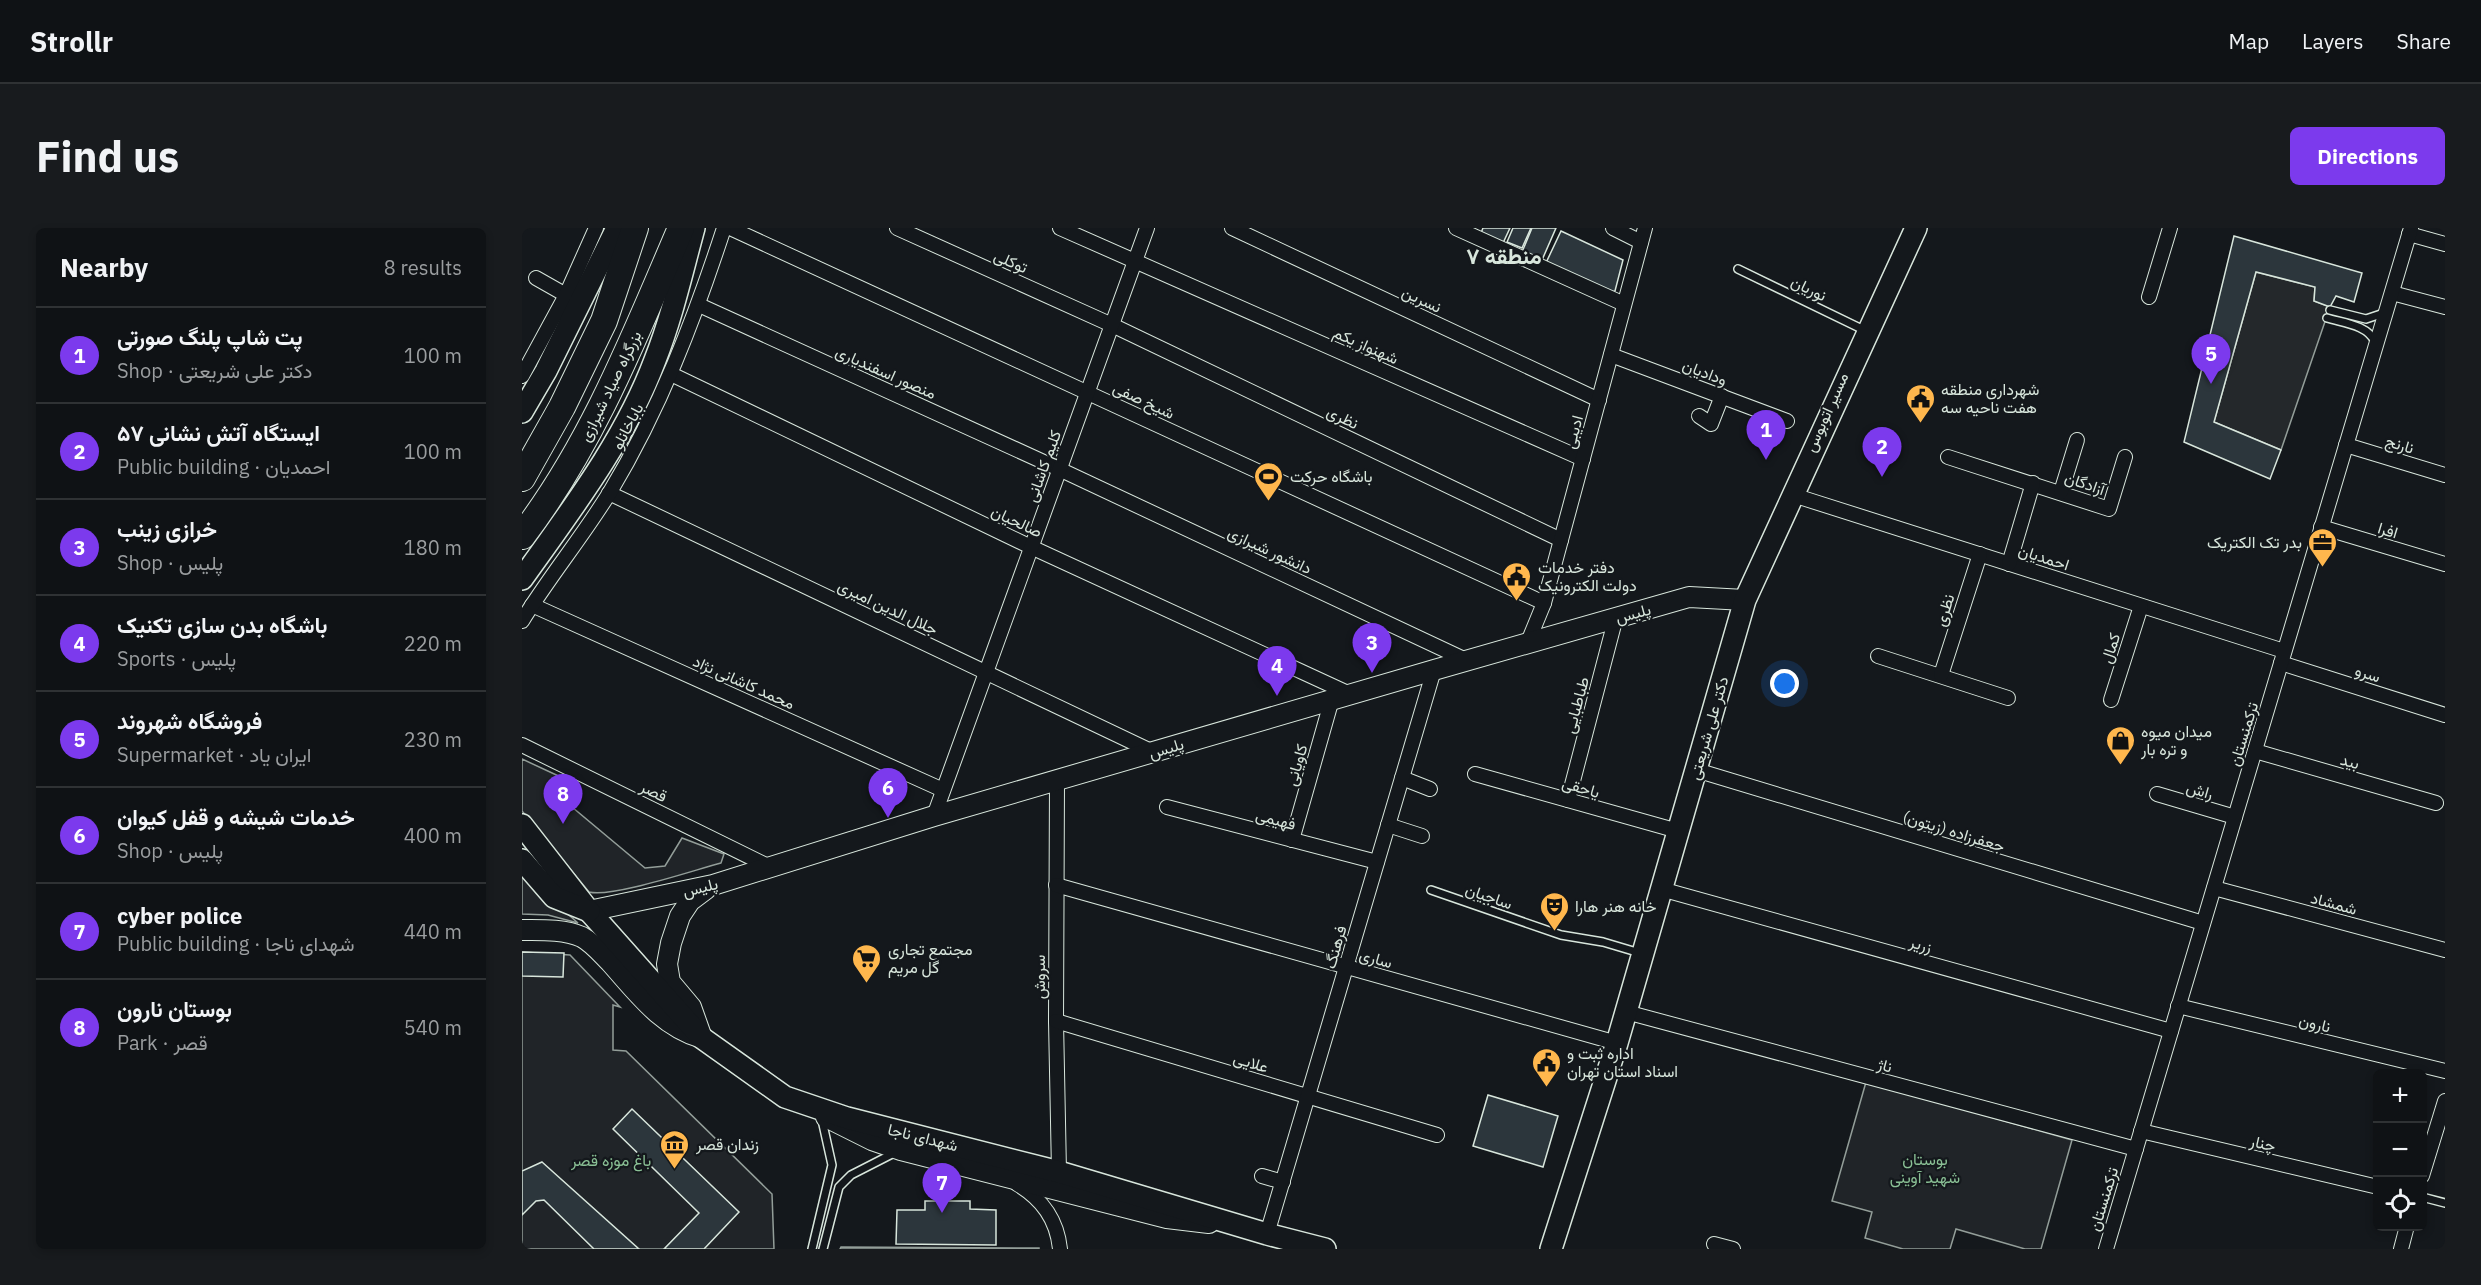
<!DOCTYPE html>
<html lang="en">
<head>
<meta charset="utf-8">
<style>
	:root { --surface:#0f1215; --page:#181b1e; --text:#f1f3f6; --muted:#9b9ea0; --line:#2f3234; --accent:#7c3aed }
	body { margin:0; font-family:"IBM Plex Sans",Vazirmatn,sans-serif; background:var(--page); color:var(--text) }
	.controls { position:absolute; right:18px; bottom:18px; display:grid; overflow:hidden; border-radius:9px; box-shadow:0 3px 9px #0003 }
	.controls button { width:54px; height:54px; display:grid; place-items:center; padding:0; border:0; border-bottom:2px solid var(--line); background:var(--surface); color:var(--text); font:30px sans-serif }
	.you { position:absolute; left:1263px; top:456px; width:21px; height:21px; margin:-15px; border:4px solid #fff; border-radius:50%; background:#1a73e8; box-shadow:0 0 0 9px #1a73e833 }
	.badge { display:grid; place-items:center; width:39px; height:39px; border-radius:50%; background:var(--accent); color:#fff; font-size:20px; font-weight:700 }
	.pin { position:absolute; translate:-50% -50px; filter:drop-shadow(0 2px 3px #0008) }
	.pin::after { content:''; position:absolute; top:32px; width:21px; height:18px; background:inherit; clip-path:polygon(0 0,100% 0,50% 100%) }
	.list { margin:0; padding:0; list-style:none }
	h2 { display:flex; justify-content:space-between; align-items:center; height:78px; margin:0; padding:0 24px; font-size:26px }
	h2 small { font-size:20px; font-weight:400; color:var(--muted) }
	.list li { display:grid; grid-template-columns:39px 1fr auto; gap:18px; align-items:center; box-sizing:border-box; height:96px; padding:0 24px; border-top:2px solid var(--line) }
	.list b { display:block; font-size:22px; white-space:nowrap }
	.list p { margin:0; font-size:20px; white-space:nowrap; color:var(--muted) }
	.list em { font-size:20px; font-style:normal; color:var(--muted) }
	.icon { flex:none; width:33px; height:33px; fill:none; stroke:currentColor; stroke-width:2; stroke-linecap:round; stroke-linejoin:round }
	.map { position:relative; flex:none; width:1923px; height:1021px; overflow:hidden; border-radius:9px }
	header { display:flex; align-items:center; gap:36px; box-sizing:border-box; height:84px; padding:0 30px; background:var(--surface); border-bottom:2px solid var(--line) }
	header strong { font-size:28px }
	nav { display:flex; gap:33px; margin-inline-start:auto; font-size:21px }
	.intro { display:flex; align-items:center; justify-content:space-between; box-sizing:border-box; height:144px; padding:0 36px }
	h1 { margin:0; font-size:42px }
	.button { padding:15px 27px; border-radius:9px; background:var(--accent); color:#fff; font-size:21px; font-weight:700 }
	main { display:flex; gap:36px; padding:0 36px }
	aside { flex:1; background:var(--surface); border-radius:9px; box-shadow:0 3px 9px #0003 }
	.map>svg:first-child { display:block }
</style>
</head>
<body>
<header>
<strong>Strollr</strong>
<nav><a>Map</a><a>Layers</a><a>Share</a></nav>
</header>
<div class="intro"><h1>Find us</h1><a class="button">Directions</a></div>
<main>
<aside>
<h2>Nearby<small>8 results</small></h2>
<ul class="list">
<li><span class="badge">1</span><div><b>پت شاپ پلنگ صورتی</b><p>Shop · دکتر علی شریعتی</p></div><em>100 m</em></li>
<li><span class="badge">2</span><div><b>ایستگاه آتش نشانی ۵۷</b><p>Public building · احمدیان</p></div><em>100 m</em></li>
<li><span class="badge">3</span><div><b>خرازی زینب</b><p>Shop · پلیس</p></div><em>180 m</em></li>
<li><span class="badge">4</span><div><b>باشگاه بدن سازی تکنیک</b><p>Sports · پلیس</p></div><em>220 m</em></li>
<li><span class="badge">5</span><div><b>فروشگاه شهروند</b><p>Supermarket · ایران یاد</p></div><em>230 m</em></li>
<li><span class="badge">6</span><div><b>خدمات شیشه و قفل کیوان</b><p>Shop · پلیس</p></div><em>400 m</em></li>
<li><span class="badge">7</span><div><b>cyber police</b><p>Public building · شهدای ناجا</p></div><em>440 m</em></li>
<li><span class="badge">8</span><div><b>بوستان نارون</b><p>Park · قصر</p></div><em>540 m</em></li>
</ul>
</aside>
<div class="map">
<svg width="1923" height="1021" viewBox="0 0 1923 1021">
	<rect width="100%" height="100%" fill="#14181c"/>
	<!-- green -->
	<g fill="#202428" stroke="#939e99" stroke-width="1.5">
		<path d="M0,531L43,551L38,569L123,640L143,638L160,610L202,626L199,635C172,642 90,670 67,664L0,583Z"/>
		<polygon points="0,646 56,695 26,687 0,686"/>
		<polygon points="0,724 48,727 98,779 91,777 91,822 104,823 250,966 252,1021 0,1021"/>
		<polygon points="1344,854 1550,912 1519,1021 1503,1021 1434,1001 1428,1021 1381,1021 1343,1010 1350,984 1310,973"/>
		<polygon points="319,1019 517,1020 517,1021 318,1021"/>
	</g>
	<!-- parking -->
	<polygon fill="#24282b" stroke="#939e99" stroke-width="1.5" points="1734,44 1793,59 1792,73 1808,79 1759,222 1692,194"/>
	<!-- building -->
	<g fill="#2c363c" stroke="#d8e6dc" stroke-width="1.5">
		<polygon points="961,0 988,0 981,15 959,5"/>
		<polygon points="991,0 1009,0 1000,20 985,14"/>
		<polygon points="1010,0 1034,0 1020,32 1000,24"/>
		<polygon points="1039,3 1101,32 1093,63 1085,66 1022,39"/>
		<polygon points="1712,8 1840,45 1832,74 1814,68 1808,79 1792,73 1793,59 1734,44 1692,194 1759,222 1748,251 1662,214"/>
		<polygon points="0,724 42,725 41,749 0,748"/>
		<polygon points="966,867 1036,888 1021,939 951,918"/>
		<polygon points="110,881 217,984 182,1021 142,1021 177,985 91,901"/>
		<polygon points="20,934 117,1021 72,1021 22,972 14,973 0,987 0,943"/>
		<polygon points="403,973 448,973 448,981 474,982 474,1017 374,1016 375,982 403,982"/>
	</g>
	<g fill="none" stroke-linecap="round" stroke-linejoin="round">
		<defs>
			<g id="lane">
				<polyline points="1216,41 1344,103"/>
				<polyline points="1808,82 1844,91 1862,85"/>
				<path d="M1805,90C1821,95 1846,97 1853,114"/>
				<polyline points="909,662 1039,707 1081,714 1118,725"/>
				<polyline points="1900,969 1923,975"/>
				<polyline points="290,1021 310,937 300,892"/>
				<polyline points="301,1021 317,959 329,947 374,924"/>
			</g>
			<g id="street">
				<polyline points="208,0 1022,375"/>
				<polyline points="375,0 590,97 1039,312"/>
				<polyline points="538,0 1061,231"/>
				<polyline points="710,0 1077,172"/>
				<polyline points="934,0 1102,76"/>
				<polyline points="1091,0 1119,14"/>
				<polyline points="1887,6 1923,16"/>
				<polyline points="14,50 44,67"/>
				<polyline points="1870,65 1923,79"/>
				<polyline points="1627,69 1648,0"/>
				<polyline points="177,77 537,241 944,432"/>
				<polyline points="1089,127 1265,193"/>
				<polyline points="149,146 509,319 828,466"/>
				<polyline points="0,148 44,67 74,0"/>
				<polyline points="1177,188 1189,196 1200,168"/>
				<polyline points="1824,217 1923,247"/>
				<polyline points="1426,229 1587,281 1603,229"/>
				<polyline points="1539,264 1555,212"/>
				<polyline points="87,265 631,524"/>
				<polyline points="1271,267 1762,423"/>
				<polyline points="1799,299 1923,336"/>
				<polyline points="1487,336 1511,255"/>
				<polyline points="10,377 421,562"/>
				<path d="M0,393C27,349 61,308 88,264C138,181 172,92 202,0"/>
				<polyline points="1006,414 1022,375 1123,0"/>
				<polyline points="1356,428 1486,470"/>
				<polyline points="1759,435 1923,487"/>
				<polyline points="1419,447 1458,326"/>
				<polyline points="1589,472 1619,378"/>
				<polyline points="0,517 250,640"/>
				<polyline points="1733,523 1914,575"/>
				<polyline points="1174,542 1681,695"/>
				<polyline points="953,546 1156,603"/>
				<polyline points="880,550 908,561"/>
				<polyline points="535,554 534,793 537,944"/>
				<polyline points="1635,566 1713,589"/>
				<polyline points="1046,572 1094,389"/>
				<polyline points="645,579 855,634"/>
				<polyline points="412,588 625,0"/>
				<polyline points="866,597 900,608"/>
				<polyline points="770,612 810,471"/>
				<polyline points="534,657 1095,815"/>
				<polyline points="1692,660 1923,722"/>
				<polyline points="1139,661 1649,803"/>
				<polyline points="1656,778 1923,843"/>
				<polyline points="1104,784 1614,921"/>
				<polyline points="534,793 915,907"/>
				<polyline points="1619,903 1856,959"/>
				<polyline points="740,948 761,954"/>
				<polyline points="1900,948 1923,873"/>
				<path d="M495,956C520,971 535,991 538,1021"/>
				<polyline points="745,1006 912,442"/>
				<polyline points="1192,1016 1211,1021"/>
				<polyline points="1584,1021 1889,0"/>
				<polyline points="1879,1021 1885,998"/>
			</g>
			<g id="secondary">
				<polyline points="67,683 191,657 412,588 912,442 1167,369 1223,372"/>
				<path d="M0,702C19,702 42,701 60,709C71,715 79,725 88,734C115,764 139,798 180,810L169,779L148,754L145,736L149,715L158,688L168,673L184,661"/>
				<polyline points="304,889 350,912 379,922 645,990 687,995"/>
			</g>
			<g id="primary">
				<polyline points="0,184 24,143 95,0"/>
				<path d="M0,351C49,282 103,212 133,132C150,89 160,44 172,0"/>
				<polyline points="0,597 67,683 180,810 263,869 325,890 537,944 745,1006 803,1021"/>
				<polyline points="0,632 32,669 67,683"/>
				<polyline points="1029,1021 1095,815 1223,372 1394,0"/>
			</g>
			<g id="highway">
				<polyline points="0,250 40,179 82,93 113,0"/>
				<path d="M0,308C71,215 113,107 159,0"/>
			</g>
		</defs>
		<!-- lane casing -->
		<use href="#lane" stroke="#d8e6dc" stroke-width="10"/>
		<!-- street casing -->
		<use href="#street" stroke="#d8e6dc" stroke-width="16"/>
		<!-- secondary casing -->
		<use href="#secondary" stroke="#d8e6dc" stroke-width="22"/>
		<!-- primary casing -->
		<use href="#primary" stroke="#d8e6dc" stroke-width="24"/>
		<!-- highway casing -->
		<use href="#highway" stroke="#d8e6dc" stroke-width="28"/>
		<!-- lane -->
		<use href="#lane" stroke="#14181c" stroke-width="7"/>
		<!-- street -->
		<use href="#street" stroke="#14181c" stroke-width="14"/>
		<!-- secondary -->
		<use href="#secondary" stroke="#14181c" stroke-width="20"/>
		<!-- primary -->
		<use href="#primary" stroke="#14181c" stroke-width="21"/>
		<!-- highway -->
		<use href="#highway" stroke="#14181c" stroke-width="26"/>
	</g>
	<!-- icons -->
	<defs>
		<symbol id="civic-pin" viewBox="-11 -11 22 30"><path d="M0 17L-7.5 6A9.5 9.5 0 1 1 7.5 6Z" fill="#ffb74d" stroke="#14181c"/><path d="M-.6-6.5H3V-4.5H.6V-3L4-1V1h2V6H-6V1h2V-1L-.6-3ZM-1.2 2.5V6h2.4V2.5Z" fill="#111"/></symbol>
		<symbol id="stadium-pin" viewBox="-11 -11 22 30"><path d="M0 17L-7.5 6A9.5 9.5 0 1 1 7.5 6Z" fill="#ffb74d" stroke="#14181c"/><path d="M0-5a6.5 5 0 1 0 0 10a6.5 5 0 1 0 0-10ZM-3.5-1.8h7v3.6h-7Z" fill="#111"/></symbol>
		<symbol id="office-pin" viewBox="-11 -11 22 30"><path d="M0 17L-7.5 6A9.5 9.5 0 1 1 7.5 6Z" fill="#ffb74d" stroke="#14181c"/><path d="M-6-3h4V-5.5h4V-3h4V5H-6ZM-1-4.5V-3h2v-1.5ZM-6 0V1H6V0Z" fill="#111"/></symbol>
		<symbol id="shop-pin" viewBox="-11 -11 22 30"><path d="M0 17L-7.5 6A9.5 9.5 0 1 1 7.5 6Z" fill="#ffb74d" stroke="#14181c"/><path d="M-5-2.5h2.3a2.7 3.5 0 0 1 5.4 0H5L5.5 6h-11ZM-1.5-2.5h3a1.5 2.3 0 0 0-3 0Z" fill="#111"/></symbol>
		<symbol id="theatre-pin" viewBox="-11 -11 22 30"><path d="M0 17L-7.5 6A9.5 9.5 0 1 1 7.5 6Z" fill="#ffb74d" stroke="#14181c"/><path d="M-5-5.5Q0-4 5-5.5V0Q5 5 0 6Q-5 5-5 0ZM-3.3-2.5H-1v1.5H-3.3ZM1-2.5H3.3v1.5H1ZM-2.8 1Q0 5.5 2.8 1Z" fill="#111"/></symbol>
		<symbol id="supermarket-pin" viewBox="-11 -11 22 30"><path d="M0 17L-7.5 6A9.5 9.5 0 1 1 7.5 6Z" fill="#ffb74d" stroke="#14181c"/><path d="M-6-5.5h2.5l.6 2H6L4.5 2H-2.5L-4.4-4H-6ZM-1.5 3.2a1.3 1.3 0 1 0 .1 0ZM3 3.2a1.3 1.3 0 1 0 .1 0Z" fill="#111"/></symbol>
		<symbol id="museum-pin" viewBox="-11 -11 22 30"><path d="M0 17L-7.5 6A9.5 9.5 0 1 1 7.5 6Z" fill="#ffb74d" stroke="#14181c"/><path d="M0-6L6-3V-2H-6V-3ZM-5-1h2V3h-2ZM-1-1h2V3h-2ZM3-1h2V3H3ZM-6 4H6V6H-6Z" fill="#111"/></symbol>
	</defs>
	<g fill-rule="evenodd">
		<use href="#civic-pin" x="1382" y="154" width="33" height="45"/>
		<use href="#stadium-pin" x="730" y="232" width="33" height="45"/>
		<use href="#office-pin" x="1784" y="298" width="33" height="45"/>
		<use href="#civic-pin" x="978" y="332" width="33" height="45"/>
		<use href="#shop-pin" x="1582" y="496" width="33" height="45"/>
		<use href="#theatre-pin" x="1016" y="662" width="33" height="45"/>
		<use href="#supermarket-pin" x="328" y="714" width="33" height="45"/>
		<use href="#civic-pin" x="1008" y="818" width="33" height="45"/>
		<use href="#museum-pin" x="136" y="900" width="33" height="45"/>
	</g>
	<g text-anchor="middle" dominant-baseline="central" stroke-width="4.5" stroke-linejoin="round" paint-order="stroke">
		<!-- street labels -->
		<g font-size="16" fill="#d8e6dc" stroke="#14181c">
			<text transform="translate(489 33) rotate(24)">توکلی</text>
			<text transform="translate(1287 60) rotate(26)">نوریان</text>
			<text transform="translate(900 71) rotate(25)">نسرین</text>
			<text transform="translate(844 117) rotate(24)">شهنواز یکم</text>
			<text transform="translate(364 144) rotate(24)">منصور اسفندیاری</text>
			<text transform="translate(1183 144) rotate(21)">ودادیان</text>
			<text transform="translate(88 158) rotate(-64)">بزرگراه صیاد شیرازی</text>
			<text transform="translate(622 172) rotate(25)">شیخ صفی</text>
			<text transform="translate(1304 184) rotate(-66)">مسیر اتوبوس</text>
			<text transform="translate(821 189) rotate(26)">نظری</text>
			<text transform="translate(105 198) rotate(-62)">باباخانلو</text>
			<text transform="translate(1051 204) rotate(-75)">ادیبی</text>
			<text transform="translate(1878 216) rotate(17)">نارنج</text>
			<text transform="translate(521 238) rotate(-70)">کلیم کاشانی</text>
			<text transform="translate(1563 255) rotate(19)">آزادگان</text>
			<text transform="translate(495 293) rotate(25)">صالحیان</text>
			<text transform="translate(1866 302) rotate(17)">افرا</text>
			<text transform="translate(748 322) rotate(25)">دانشور شیرازی</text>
			<text transform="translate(1522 329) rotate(18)">احمدیان</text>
			<text transform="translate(366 379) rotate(25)">جلال الدین امیری</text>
			<text transform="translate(1422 382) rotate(-72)">نظری</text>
			<text transform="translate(1111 385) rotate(-15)">پلیس</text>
			<text transform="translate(1588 420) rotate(-72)">کمال</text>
			<text transform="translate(1846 445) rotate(18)">سرو</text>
			<text transform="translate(222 454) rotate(24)">محمد کاشانی نژاد</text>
			<text transform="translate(1054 477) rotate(-75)">طباطبایی</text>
			<text transform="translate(1186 500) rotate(-74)">دکتر علی شریعتی</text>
			<text transform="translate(1721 506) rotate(-73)">ترکمنستان</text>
			<text transform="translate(644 520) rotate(-17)">پلیس</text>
			<text transform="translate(1828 533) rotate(16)">بید</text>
			<text transform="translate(774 537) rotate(-74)">کاویانی</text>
			<text transform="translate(1059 559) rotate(16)">یاحقی</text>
			<text transform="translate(1678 562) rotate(16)">راش</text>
			<text transform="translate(132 563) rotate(26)">قصر</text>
			<text transform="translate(754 591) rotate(15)">فهیمی</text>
			<text transform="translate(1432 603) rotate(17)">جعفرزاده (زیتون)</text>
			<text transform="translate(178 659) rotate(-14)">پلیس</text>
			<text transform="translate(967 668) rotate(19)">ساجیان</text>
			<text transform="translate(1812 675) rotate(15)">شمشاد</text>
			<text transform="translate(1399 716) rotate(16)">زریر</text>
			<text transform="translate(813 719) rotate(-74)">فرهنگ</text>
			<text transform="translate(854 730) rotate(16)">ساری</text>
			<text transform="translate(517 749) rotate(-90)">سروش</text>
			<text transform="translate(1793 795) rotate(14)">نارون</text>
			<text transform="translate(729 834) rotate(17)">علایی</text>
			<text transform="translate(1363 837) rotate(15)">ناژ</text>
			<text transform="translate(401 909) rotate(14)">شهدای ناجا</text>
			<text transform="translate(1741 915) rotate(13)">چنار</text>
			<text transform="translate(1581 971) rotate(-73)">ترکمنستان</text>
		</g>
		<!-- poi labels -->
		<g font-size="16" fill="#d8e6dc" stroke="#14181c" text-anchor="start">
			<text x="1419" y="161">شهرداری منطقه<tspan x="1419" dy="18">هفت ناحیه سه</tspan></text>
			<text x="768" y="248">باشگاه حرکت</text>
			<text x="1780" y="314" text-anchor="end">بدر تک الکتریک</text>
			<text x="1016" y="339">دفتر خدمات<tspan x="1016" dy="18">دولت الکترونیک</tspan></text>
			<text x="1619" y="503">میدان میوه<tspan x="1619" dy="18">و تره بار</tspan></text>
			<text x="1053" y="678">خانه هنر هارا</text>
			<text x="366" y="721">مجتمع تجاری<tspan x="366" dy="18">گل مریم</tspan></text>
			<text x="1045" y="825">اداره ثبت و<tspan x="1045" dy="18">اسناد استان تهران</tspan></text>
			<text x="174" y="916">زندان قصر</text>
		</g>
		<!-- park labels -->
		<g font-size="16" fill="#8ac095" stroke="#14181c">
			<text x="1403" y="931">بوستان<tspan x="1403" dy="18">شهید آوینی</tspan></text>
			<text x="89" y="932">باغ موزه قصر</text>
		</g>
		<!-- district labels -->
		<g font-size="22" font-weight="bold" fill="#d8e6dc" stroke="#14181c">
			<text x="982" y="27">منطقه ۷</text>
		</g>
	</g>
</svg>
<div class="controls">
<button>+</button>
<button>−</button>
<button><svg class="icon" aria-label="locate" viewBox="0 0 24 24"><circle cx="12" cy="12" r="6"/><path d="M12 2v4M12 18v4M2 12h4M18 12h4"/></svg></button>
</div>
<div class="you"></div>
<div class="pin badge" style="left:1244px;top:232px">1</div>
<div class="pin badge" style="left:1360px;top:249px">2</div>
<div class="pin badge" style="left:850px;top:445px">3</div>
<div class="pin badge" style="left:755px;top:468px">4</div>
<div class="pin badge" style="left:1689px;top:156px">5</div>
<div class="pin badge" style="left:366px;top:590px">6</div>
<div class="pin badge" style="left:420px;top:985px">7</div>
<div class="pin badge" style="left:41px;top:596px">8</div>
</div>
</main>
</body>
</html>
